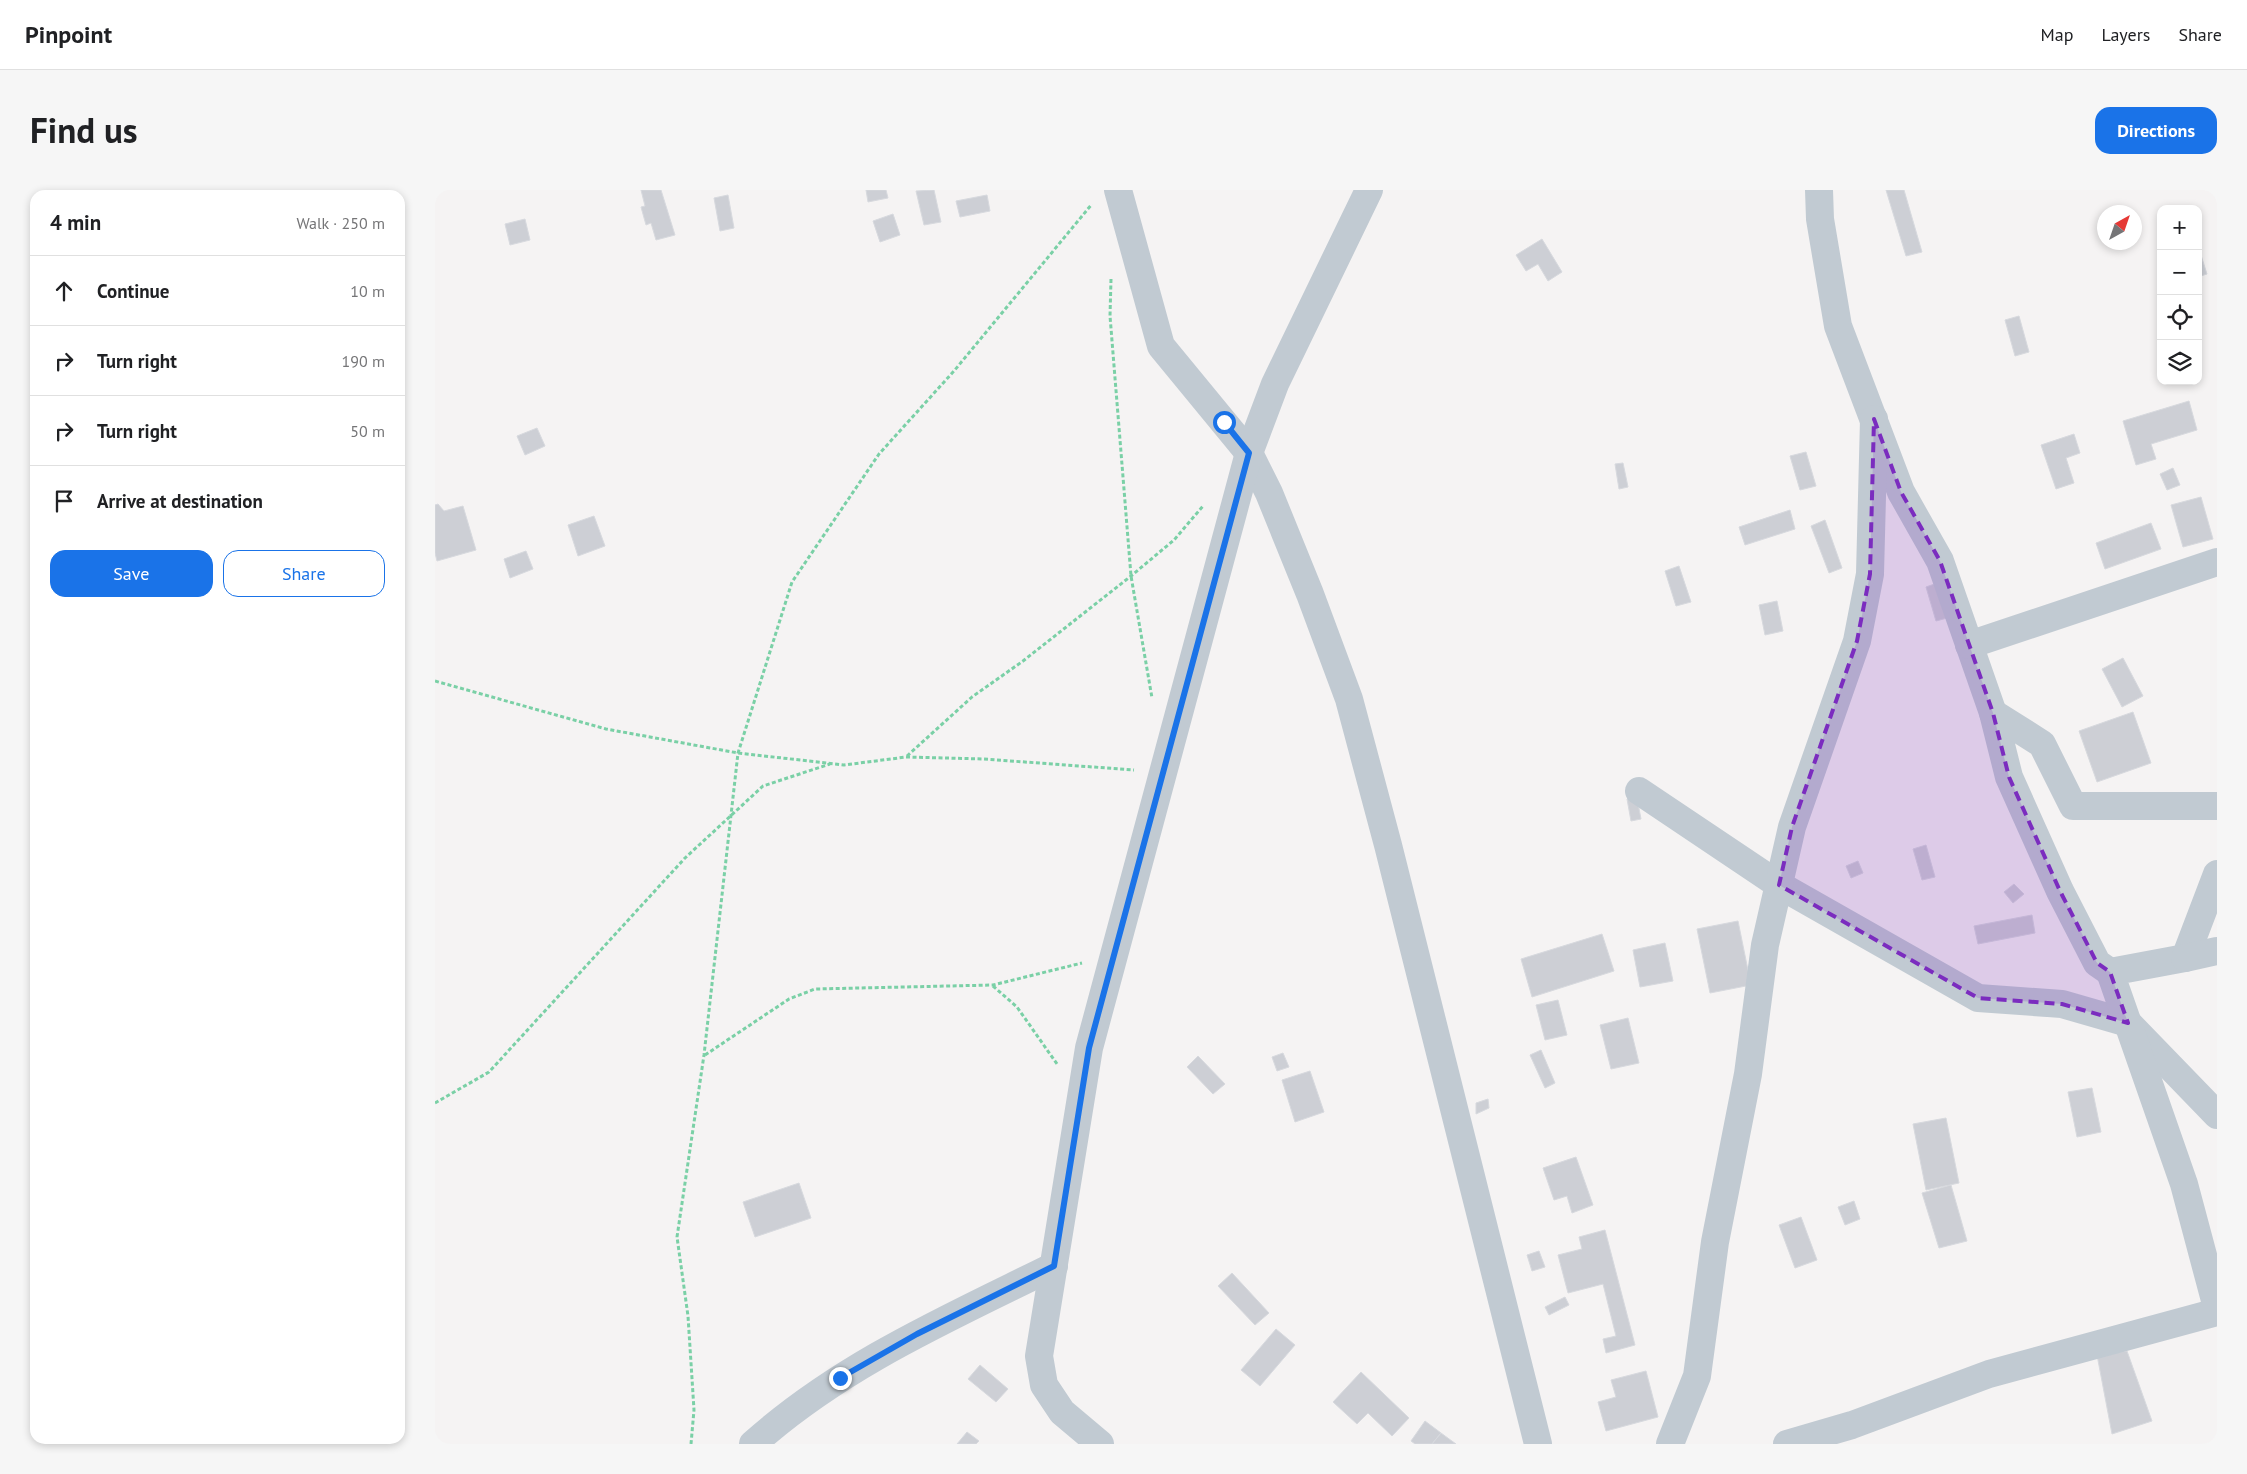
<!DOCTYPE html>
<html lang="en">
<head>
<meta charset="utf-8">
<style>
	:root { --surface:#fff; --page:#f6f6f6; --text:#202124; --muted:#757577; --line:#e0e0e0; --accent:#1a73e8 }
	body { margin:0; font-family:"PT Sans",sans-serif; background:var(--page); color:var(--text) }
	.controls { position:absolute; right:15px; top:15px; display:grid; overflow:hidden; border-radius:10px; box-shadow:0 2px 8px #0003 }
	.controls button { width:45px; height:45px; display:grid; place-items:center; padding:0; border:0; border-bottom:1px solid var(--line); background:var(--surface); color:var(--text); font:25px sans-serif }
	.compass { position:absolute; left:1662px; top:15px; width:45px; height:45px; border-radius:50%; background:var(--surface); box-shadow:0 2px 8px #0003; rotate:40deg }
	.stop { position:absolute; width:15px; height:15px; margin:-11px; border:4px solid #1a73e8; border-radius:50%; background:#fff }
	.stop.end { background:#1a73e8; border-color:#fff; box-shadow:0 1px 5px #0008 }
	.list { margin:0; padding:0; list-style:none }
	h2 { display:flex; justify-content:space-between; align-items:center; height:65px; margin:0; padding:0 20px; font-size:21px }
	h2 small { font-size:16px; font-weight:400; color:var(--muted) }
	.list li { display:grid; grid-template-columns:32px 1fr auto; gap:15px; align-items:center; box-sizing:border-box; height:70px; padding:0 20px; border-top:1px solid var(--line) }
	.list b { display:block; font-size:19px; white-space:nowrap }
	.list em { font-size:16px; font-style:normal; color:var(--muted) }
	.actions { display:flex; gap:10px; padding:15px 20px }
	.actions a { flex:1; padding:11px 0; border:1px solid var(--accent); border-radius:15px; text-align:center; font-size:18px; color:var(--accent) }
	.actions .main { background:var(--accent); color:#fff }
	.icon { flex:none; width:28px; height:28px; fill:none; stroke:currentColor; stroke-width:2; stroke-linecap:round; stroke-linejoin:round }
	.map { position:relative; flex:none; width:1782px; height:1254px; overflow:hidden; border-radius:15px }
	header { display:flex; align-items:center; gap:30px; box-sizing:border-box; height:70px; padding:0 25px; background:var(--surface); border-bottom:1px solid var(--line) }
	header strong { font-size:24px }
	nav { display:flex; gap:28px; margin-inline-start:auto; font-size:18px }
	.intro { display:flex; align-items:center; justify-content:space-between; box-sizing:border-box; height:120px; padding:0 30px }
	h1 { margin:0; font-size:35px }
	.button { padding:12px 22px; border-radius:15px; background:var(--accent); color:#fff; font-size:18px; font-weight:700 }
	main { display:flex; gap:30px; padding:0 30px }
	aside { flex:1; background:var(--surface); border-radius:15px; box-shadow:0 2px 8px #0003 }
	.map>svg:first-child { display:block }
</style>
</head>
<body>
<header>
<strong>Pinpoint</strong>
<nav><a>Map</a><a>Layers</a><a>Share</a></nav>
</header>
<div class="intro"><h1>Find us</h1><a class="button">Directions</a></div>
<main>
<aside>
<h2>4 min<small>Walk · 250 m</small></h2>
<ul class="list">
<li><svg class="icon" aria-label="ahead" viewBox="0 0 24 24"><path d="M12 20V5M6 11l6-6 6 6"/></svg><div><b>Continue</b></div><em>10 m</em></li>
<li><svg class="icon" aria-label="right" viewBox="0 0 24 24"><path d="M7 20v-9h11M14 6l5 5-5 5"/></svg><div><b>Turn right</b></div><em>190 m</em></li>
<li><svg class="icon" aria-label="right" viewBox="0 0 24 24"><path d="M7 20v-9h11M14 6l5 5-5 5"/></svg><div><b>Turn right</b></div><em>50 m</em></li>
<li><svg class="icon" aria-label="arrive" viewBox="0 0 24 24"><path d="M6 21V4h12l-3 4 3 4H6"/></svg><div><b>Arrive at destination</b></div></li>
</ul>
<div class="actions"><a class="main">Save</a><a>Share</a></div>
</aside>
<div class="map">
<svg width="1782" height="1254" viewBox="0 0 1782 1254">
	<rect width="100%" height="100%" fill="#f5f3f3"/>
	<!-- building -->
	<g fill="#cdcfd5" stroke="#d7d9de">
		<polygon points="206,0 226,0 240,45 221,50 216,33 211,35 206,17 210,16"/>
		<polygon points="431,0 451,0 453,8 433,12"/>
		<polygon points="499,0 506,32 489,35 481,1"/>
		<polygon points="1451,0 1469,0 1487,62 1471,66"/>
		<polygon points="293,5 299,38 285,41 279,8"/>
		<polygon points="552,5 555,21 525,27 521,11"/>
		<polygon points="458,24 465,45 445,52 438,31"/>
		<polygon points="90,29 95,50 75,55 70,34"/>
		<polygon points="1107,49 1127,82 1113,91 1103,74 1091,81 1081,65"/>
		<polygon points="1765,62 1772,84 1763,87 1763,63"/>
		<polygon points="1584,126 1594,162 1580,166 1570,130"/>
		<polygon points="1754,211 1762,240 1716,254 1721,269 1701,275 1688,231"/>
		<polygon points="102,238 110,256 90,265 82,246"/>
		<polygon points="1639,244 1645,263 1631,268 1639,293 1621,299 1606,255"/>
		<polygon points="1371,262 1381,296 1365,300 1355,266"/>
		<polygon points="1188,273 1193,297 1184,299 1180,274"/>
		<polygon points="1738,278 1745,295 1732,300 1725,284"/>
		<polygon points="1766,307 1778,349 1748,357 1736,315"/>
		<polygon points="3,314 9,321 28,316 41,360 2,371 0,363 0,315"/>
		<polygon points="1355,320 1360,339 1310,355 1304,337"/>
		<polygon points="159,326 170,356 143,366 133,335"/>
		<polygon points="1390,330 1407,378 1394,383 1376,336"/>
		<polygon points="1716,333 1726,359 1670,379 1661,353"/>
		<polygon points="91,361 98,379 75,388 69,369"/>
		<polygon points="1244,376 1256,412 1241,416 1230,381"/>
		<polygon points="1505,392 1516,427 1501,431 1491,397"/>
		<polygon points="1342,411 1348,441 1330,445 1324,415"/>
		<polygon points="1688,468 1708,506 1687,517 1667,479"/>
		<polygon points="1698,522 1716,573 1662,592 1644,541"/>
		<polygon points="1202,608 1206,629 1196,631 1192,609"/>
		<polygon points="1491,655 1500,687 1487,690 1478,659"/>
		<polygon points="1423,671 1428,683 1416,688 1411,676"/>
		<polygon points="1579,694 1589,704 1578,713 1569,702"/>
		<polygon points="1597,725 1600,743 1543,754 1539,736"/>
		<polygon points="1303,731 1316,795 1275,803 1262,739"/>
		<polygon points="1167,744 1179,781 1097,807 1086,769"/>
		<polygon points="1230,753 1238,791 1205,797 1198,760"/>
		<polygon points="1123,810 1132,845 1110,850 1101,815"/>
		<polygon points="1193,828 1204,873 1176,879 1165,835"/>
		<polygon points="1106,860 1120,893 1110,898 1095,865"/>
		<polygon points="848,863 854,877 842,881 837,867"/>
		<polygon points="763,866 790,894 778,904 752,877"/>
		<polygon points="875,881 889,922 860,932 847,890"/>
		<polygon points="1657,898 1666,942 1642,947 1633,902"/>
		<polygon points="1053,909 1054,918 1041,924 1041,913"/>
		<polygon points="1511,928 1524,993 1491,1000 1478,934"/>
		<polygon points="1141,967 1158,1015 1137,1023 1132,1006 1119,1010 1108,978"/>
		<polygon points="364,993 376,1028 320,1047 308,1012"/>
		<polygon points="1516,995 1532,1051 1504,1058 1487,1003"/>
		<polygon points="1419,1011 1425,1029 1410,1035 1403,1017"/>
		<polygon points="1366,1027 1382,1070 1360,1078 1344,1035"/>
		<polygon points="1170,1040 1200,1155 1171,1163 1168,1149 1181,1146 1168,1094 1133,1103 1123,1065 1147,1059 1144,1047"/>
		<polygon points="1104,1061 1110,1077 1097,1081 1092,1065"/>
		<polygon points="797,1083 834,1123 820,1135 783,1096"/>
		<polygon points="1130,1107 1134,1115 1114,1125 1110,1117"/>
		<polygon points="841,1139 860,1155 825,1196 806,1180"/>
		<polygon points="1692,1161 1717,1231 1677,1244 1662,1165"/>
		<polygon points="545,1175 573,1199 561,1212 533,1189"/>
		<polygon points="1211,1181 1223,1227 1171,1241 1163,1212 1181,1207 1176,1190"/>
		<polygon points="926,1182 974,1228 957,1246 933,1223 922,1234 898,1212"/>
		<polygon points="990,1231 1006,1243 997,1254 980,1254 976,1251"/>
		<polygon points="532,1242 544,1251 541,1254 522,1254"/>
		<polygon points="1006,1243 1021,1254 997,1254"/>
	</g>
	<g fill="none" stroke-linecap="round" stroke-linejoin="round">
		<!-- path -->
		<g stroke="#7ad0a6" stroke-width="3" stroke-dasharray="4 2.5" stroke-linecap="butt">
			<polyline points="676,89 675,126 696,386 717,508"/>
			<polyline points="0,491 171,539 303,563 409,575 471,567 549,569 699,580"/>
			<polyline points="472,566 537,507 588,471 696,386 739,350 768,316"/>
			<polyline points="558,796 582,817 622,874"/>
			<polyline points="270,865 354,809 380,799 558,795 647,773"/>
			<polyline points="0,913 54,882 250,668 328,596 395,574"/>
			<polyline points="256,1254 259,1220 253,1126 242,1047 269,865 303,563 357,392 444,264 519,181 657,14"/>
		</g>
		<!-- minor -->
		<g stroke="#c1cad2" stroke-width="28">
			<polyline points="683,0 726,156 814,263 834,303 875,404 914,509 953,655 1103,1254"/>
			<polyline points="1384,0 1385,29 1403,136 1466,302 1505,371 1558,523 1574,587 1625,701 1662,773 1675,782"/>
			<polyline points="1534,455 1782,372"/>
			<polyline points="1558,523 1607,554 1638,616 1782,616"/>
			<polyline points="1204,601 1344,695 1543,808 1627,814 1693,833 1782,925"/>
			<polyline points="1782,684 1750,768 1675,782 1749,994 1782,1118"/>
			<polyline points="1750,768 1782,761"/>
			<path d="M318,1254C406,1175 514,1128 619,1076"/>
			<polyline points="665,1254 627,1222 609,1195 604,1166 654,858 814,263 840,194 934,0"/>
			<polyline points="1235,1254 1262,1186 1280,1052 1313,884 1330,755 1357,637 1422,451 1435,384 1439,229"/>
			<polyline points="1352,1254 1417,1235 1554,1184 1782,1122"/>
		</g>
	</g>
	<g fill="none" stroke-linecap="round" stroke-linejoin="round">
		<!-- route -->
		<polyline stroke="#1a73e8" stroke-width="6" points="405,1188 482,1144 619,1076 654,858 814,263 789,232"/>
	</g>
	<!-- marked area -->
	<path fill="#7b2cbf" fill-opacity="0.2" stroke="#7b2cbf" stroke-width="4" stroke-dasharray="10 6" stroke-linejoin="round" d="M1439,229L1466,302L1505,371L1558,523L1574,587L1625,701L1662,773L1675,782L1693,833L1627,814L1543,808L1344,695L1357,637L1422,451L1435,384Z"/>
</svg>
<div class="controls">
<button>+</button>
<button>−</button>
<button><svg class="icon" aria-label="locate" viewBox="0 0 24 24"><circle cx="12" cy="12" r="6"/><path d="M12 2v4M12 18v4M2 12h4M18 12h4"/></svg></button>
<button><svg class="icon" aria-label="layers" viewBox="0 0 24 24"><path d="M12 4l9 5-9 5-9-5zM3 14l9 5 9-5"/></svg></button>
</div>
<svg class="compass" viewBox="-18 -18 36 36"><path d="M0-13l5 13h-10z" fill="#e53935"/><path d="M0 13l5-13h-10z" fill="#757577"/></svg>
<div class="stop" style="left:789px;top:232px"></div>
<div class="stop end" style="left:405px;top:1188px"></div>
</div>
</main>
</body>
</html>
